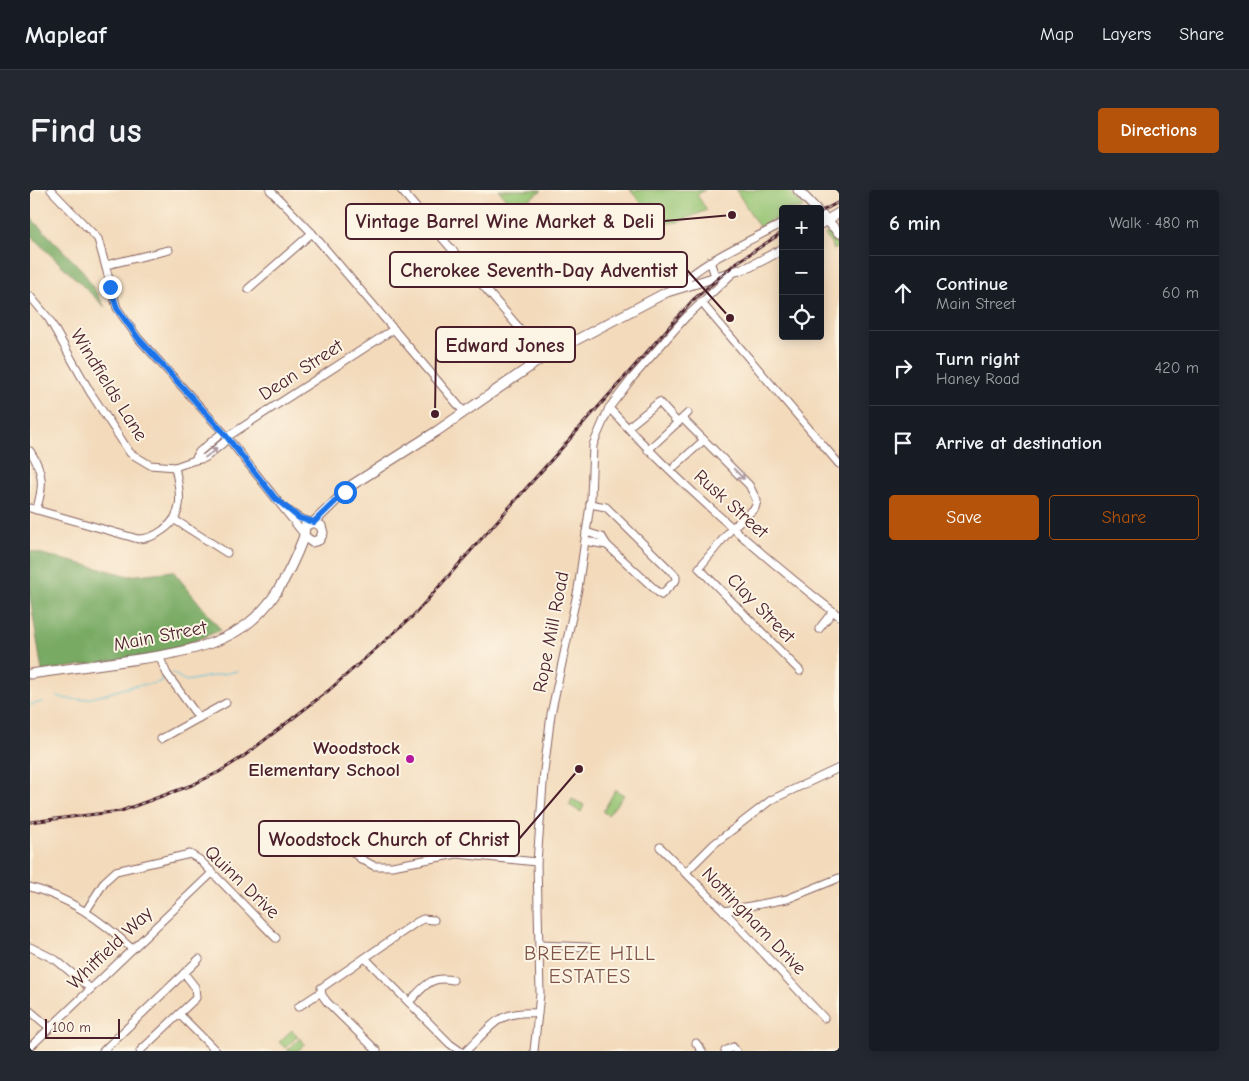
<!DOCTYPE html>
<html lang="en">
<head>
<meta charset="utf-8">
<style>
	:root { --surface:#171b24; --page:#242831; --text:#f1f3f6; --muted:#9ea1a6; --line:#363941; --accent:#b45309 }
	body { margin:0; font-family:"Comic Neue",sans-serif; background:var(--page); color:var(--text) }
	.controls { position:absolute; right:15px; top:15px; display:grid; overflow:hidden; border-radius:5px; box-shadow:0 2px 12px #0003 }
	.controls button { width:45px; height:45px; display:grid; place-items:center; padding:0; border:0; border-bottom:1px solid var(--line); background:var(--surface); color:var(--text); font:25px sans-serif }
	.scale { position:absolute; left:15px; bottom:12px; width:75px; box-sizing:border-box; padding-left:5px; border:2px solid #4a1f2b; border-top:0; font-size:14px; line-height:18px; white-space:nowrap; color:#4a1f2b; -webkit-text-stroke:4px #fcf5e5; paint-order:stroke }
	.stop { position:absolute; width:15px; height:15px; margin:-11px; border:4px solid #1a73e8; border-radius:50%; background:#fff }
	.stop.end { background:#1a73e8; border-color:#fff; box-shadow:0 1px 5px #0008 }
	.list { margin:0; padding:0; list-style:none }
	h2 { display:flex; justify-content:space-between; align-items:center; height:65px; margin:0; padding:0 20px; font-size:21px }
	h2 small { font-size:16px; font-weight:400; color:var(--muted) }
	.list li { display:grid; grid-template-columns:32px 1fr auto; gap:15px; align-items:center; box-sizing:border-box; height:75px; padding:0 20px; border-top:1px solid var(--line) }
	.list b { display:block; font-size:19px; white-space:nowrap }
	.list p { margin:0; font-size:16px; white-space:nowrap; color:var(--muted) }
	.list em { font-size:16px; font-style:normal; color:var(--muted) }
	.actions { display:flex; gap:10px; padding:15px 20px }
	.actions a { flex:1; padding:11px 0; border:1px solid var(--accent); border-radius:5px; text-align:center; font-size:18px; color:var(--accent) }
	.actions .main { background:var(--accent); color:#fff }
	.icon { flex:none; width:28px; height:28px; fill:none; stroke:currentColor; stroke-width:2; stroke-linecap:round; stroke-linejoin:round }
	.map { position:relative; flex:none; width:809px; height:861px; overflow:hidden; border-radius:5px }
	header { display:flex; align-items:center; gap:30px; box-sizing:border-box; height:70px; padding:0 25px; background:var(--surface); border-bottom:1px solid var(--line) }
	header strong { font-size:24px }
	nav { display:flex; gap:28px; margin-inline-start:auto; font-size:18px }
	.intro { display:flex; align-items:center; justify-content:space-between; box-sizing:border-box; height:120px; padding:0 30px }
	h1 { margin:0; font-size:35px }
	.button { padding:12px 22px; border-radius:5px; background:var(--accent); color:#fff; font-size:18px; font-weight:700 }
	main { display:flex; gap:30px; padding:0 30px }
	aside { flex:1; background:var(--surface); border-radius:5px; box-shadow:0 2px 12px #0003 }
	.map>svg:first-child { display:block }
</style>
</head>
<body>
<header>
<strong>Mapleaf</strong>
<nav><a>Map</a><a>Layers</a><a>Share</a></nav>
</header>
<div class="intro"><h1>Find us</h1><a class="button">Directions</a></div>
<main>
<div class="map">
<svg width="809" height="861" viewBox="0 0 809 861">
	<rect width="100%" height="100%" fill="#fcf5e5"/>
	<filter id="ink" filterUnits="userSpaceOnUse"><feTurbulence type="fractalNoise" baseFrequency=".02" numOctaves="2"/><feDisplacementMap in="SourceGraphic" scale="10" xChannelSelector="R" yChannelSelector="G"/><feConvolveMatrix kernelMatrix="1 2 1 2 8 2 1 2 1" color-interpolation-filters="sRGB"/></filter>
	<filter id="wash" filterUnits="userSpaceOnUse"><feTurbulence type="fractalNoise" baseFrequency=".0096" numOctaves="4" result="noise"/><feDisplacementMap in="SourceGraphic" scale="20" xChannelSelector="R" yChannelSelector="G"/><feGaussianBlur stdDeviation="1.12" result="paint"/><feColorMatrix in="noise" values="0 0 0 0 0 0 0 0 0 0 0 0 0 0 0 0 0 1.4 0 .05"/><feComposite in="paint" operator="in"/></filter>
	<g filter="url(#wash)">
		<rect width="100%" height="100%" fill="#f3dabb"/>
		<!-- green -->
		<g fill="#95c472" stroke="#70724e">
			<polygon points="469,0 512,0 484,20"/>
			<polygon points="600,0 675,0 667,5 677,20 648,32 630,34"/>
			<polygon points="706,0 758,0 773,16 771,19 753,19 753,25 729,37"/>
			<polygon points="797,43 802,44 809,57 804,60 795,44"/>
			<polygon points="585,600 594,605 578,625 573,622"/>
			<polygon points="542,609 554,615 551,622 539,615"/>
			<polygon points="262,840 268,846 255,858 249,852"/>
			<polygon points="270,848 275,854 268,861 257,861"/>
		</g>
		<!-- forest -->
		<g fill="#78aa64" stroke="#616448">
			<polygon points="0,27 53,81 75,117 0,45"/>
			<polygon points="0,361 99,386 143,381 191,440 131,464 12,481 0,407"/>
		</g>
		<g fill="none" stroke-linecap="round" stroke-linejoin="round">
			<!-- stream -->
			<g stroke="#5dc2db" stroke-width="1">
				<polyline points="142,483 156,491 208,481"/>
				<path d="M27,506C53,516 78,502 103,496C112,495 121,494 130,492L133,486"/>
				<polyline points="0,515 12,512"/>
			</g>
		</g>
	</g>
	<g filter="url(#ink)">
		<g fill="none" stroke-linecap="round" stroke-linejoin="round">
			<defs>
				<g id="minor">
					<polyline points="21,0 68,49 87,118 108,148 193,242 273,343"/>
					<polyline points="240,0 282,43 434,222"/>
					<polyline points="371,0 514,167"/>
					<polyline points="680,71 685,86"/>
					<polyline points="76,75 139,60"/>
					<path d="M646,98C676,69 716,53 753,33"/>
					<polyline points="218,99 282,43"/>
					<polyline points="0,106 19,129 60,202 100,263 120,275 145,277 165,270"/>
					<polyline points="671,112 809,274"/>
					<path d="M579,218C649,294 727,362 809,426"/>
					<polyline points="653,229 719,295 727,311 725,318 702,338 669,378 770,481"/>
					<polyline points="602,234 629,212 648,233"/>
					<polyline points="193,242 169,262 165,270 175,268 198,249"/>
					<polyline points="197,247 364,139"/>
					<polyline points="618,260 658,223"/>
					<path d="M0,261C14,282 14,297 6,320"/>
					<polyline points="645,276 674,250"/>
					<polyline points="560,314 576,317 646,386 646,390 631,405 577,355"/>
					<path d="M0,318L108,349C118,349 125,346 133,340C156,324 150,302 145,277"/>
					<polyline points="259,321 269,328 280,332"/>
					<polyline points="145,330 197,363"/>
					<polyline points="555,351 577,355 572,347 556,342"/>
					<polyline points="789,439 803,421"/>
					<polyline points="129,466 137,484 169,528"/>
					<polyline points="131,549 196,513"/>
					<polyline points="317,657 331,669 344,676 362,676 427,664 507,672"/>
					<polyline points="630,657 694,721 794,828"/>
					<polyline points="655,683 684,654 741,610 809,578"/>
					<path d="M0,697C40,708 73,731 102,759"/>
					<polyline points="56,721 75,691 86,681 160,664 170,670 246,748"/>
					<polyline points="694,721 757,709 809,688"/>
					<polyline points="510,755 559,757"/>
					<polyline points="0,757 26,770 61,799"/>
					<polyline points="335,768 420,854 430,861"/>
					<path d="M379,812C394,797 400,785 423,790"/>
					<polyline points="268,817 291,802"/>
					<polyline points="0,821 20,838"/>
					<polyline points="149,824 186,861"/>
					<polyline points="666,853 672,861"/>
					<polyline points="0,857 182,683"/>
					<polyline points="73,861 169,769"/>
					<polyline points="110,861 166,808 165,797 154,783"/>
					<polyline points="347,861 297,812 292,805 291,798 387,732 393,729 404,730"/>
					<path d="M436,861C463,835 468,820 508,823"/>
					<polyline points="504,861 510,804 507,672 514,581 521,524 548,399 561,308 563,255 579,218 603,187 655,128 702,84"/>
					<polyline points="695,861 703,857 706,861"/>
				</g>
				<g id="major">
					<polyline points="768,0 786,19"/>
					<polyline points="790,23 809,43"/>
					<polyline points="790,34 809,23"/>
					<polyline points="284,332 291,336 293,343 289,350 282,352 274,346 275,336 284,332 322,295 407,241 514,167 637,102 719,77 753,59"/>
					<path d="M0,484C36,479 73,474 109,469C203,455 239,438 274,346"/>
				</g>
			</defs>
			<!-- minor casing -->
			<use href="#minor" stroke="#85605d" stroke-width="9"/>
			<!-- major casing -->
			<use href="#major" stroke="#85605d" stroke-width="11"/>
			<!-- minor -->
			<use href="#minor" stroke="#fff" stroke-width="7"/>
			<!-- major -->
			<use href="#major" stroke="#fff" stroke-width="9"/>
			<defs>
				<g id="rail">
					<polyline points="790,22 809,12"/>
					<polyline points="0,632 91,621 162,595 189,582 214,566 298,501 383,426 663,110 706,73 753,42"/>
				</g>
			</defs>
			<!-- rail casing -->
			<use href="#rail" stroke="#4a1f2b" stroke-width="3"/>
			<!-- rail -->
			<use href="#rail" stroke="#fcf5e5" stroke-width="1" stroke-dasharray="4" stroke-linecap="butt"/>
		</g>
		<!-- one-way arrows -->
		<defs><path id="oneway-shaft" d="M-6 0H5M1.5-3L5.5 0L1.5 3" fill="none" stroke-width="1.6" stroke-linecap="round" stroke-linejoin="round" transform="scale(1.25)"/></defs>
		<g stroke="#ae9aa0">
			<use href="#oneway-shaft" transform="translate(181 263) rotate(-37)"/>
			<use href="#oneway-shaft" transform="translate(709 284) rotate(45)"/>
		</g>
	</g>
	<g fill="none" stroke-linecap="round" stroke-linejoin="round" filter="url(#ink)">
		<!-- route -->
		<polyline stroke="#1a73e8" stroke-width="6" points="80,97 87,118 108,148 193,242 245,308 269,328 284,332 315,302"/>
	</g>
	<!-- markers -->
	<circle fill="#b5179e" stroke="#fcf5e5" stroke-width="2" cx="380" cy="569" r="5"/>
	<g text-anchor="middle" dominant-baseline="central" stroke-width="4" stroke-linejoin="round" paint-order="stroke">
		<!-- street labels -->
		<g font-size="19" fill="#4a1f2b" stroke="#fcf5e5">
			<text transform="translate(271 180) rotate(-33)">Dean Street</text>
			<text transform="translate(79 195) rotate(58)">Windfields Lane</text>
			<text transform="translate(701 314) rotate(42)">Rusk Street</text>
			<text transform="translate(731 418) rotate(46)">Clay Street</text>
			<text transform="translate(521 442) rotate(-79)">Rope Mill Road</text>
			<text transform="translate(130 446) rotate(-11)">Main Street</text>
			<text transform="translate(212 692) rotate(44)">Quinn Drive</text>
			<text transform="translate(724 731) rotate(46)">Nottingham Drive</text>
			<text transform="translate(80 758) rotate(-44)">Whitfield Way</text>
		</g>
		<!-- poi labels -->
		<g font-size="19" font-weight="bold" fill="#4a1f2b" stroke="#fcf5e5" text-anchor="end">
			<text x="370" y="558">Woodstock<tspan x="370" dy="22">Elementary School</tspan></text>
		</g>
		<!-- neighbourhood labels -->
		<g font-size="20" letter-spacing="1" fill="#7e5447" stroke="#fcf5e5">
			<text x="560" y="763">BREEZE HILL<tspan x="560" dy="23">ESTATES</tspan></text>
		</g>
	</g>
	<!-- callouts -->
	<path fill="none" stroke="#4a1f2b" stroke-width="2" d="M702 25L634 31M700 128L657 80M405 224L406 155M549 579L489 649"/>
	<g fill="#4a1f2b" stroke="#fcf5e5" stroke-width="2">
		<circle cx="702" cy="25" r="5"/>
		<circle cx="700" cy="128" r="5"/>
		<circle cx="405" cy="224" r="5"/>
		<circle cx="549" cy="579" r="5"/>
	</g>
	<g fill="#fcf5e5" stroke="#4a1f2b" stroke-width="2">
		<rect x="316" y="14" width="318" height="35" rx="5"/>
		<rect x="360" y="62" width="297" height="35" rx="5"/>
		<rect x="406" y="137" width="139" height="35" rx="5"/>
		<rect x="229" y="631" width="260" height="35" rx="5"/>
	</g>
	<g font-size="20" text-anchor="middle" font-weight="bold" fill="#4a1f2b">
		<text x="475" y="38">Vintage Barrel Wine Market &amp; Deli</text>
		<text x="509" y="87">Cherokee Seventh-Day Adventist</text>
		<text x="475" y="162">Edward Jones</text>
		<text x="359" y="656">Woodstock Church of Christ</text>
	</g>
</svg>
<div class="controls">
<button>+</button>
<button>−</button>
<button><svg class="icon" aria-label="locate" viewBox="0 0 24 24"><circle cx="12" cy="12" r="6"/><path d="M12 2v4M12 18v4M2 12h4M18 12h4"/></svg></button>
</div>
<div class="scale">100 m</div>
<div class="stop" style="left:315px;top:302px"></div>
<div class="stop end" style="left:80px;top:97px"></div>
</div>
<aside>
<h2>6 min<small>Walk · 480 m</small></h2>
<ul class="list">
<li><svg class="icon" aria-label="ahead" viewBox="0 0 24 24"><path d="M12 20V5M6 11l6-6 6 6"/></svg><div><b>Continue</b><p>Main Street</p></div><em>60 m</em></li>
<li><svg class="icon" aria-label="right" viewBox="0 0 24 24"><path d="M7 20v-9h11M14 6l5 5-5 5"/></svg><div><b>Turn right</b><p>Haney Road</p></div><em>420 m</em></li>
<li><svg class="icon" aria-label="arrive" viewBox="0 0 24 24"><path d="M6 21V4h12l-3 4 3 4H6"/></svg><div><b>Arrive at destination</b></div></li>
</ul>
<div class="actions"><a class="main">Save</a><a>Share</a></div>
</aside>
</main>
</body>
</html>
